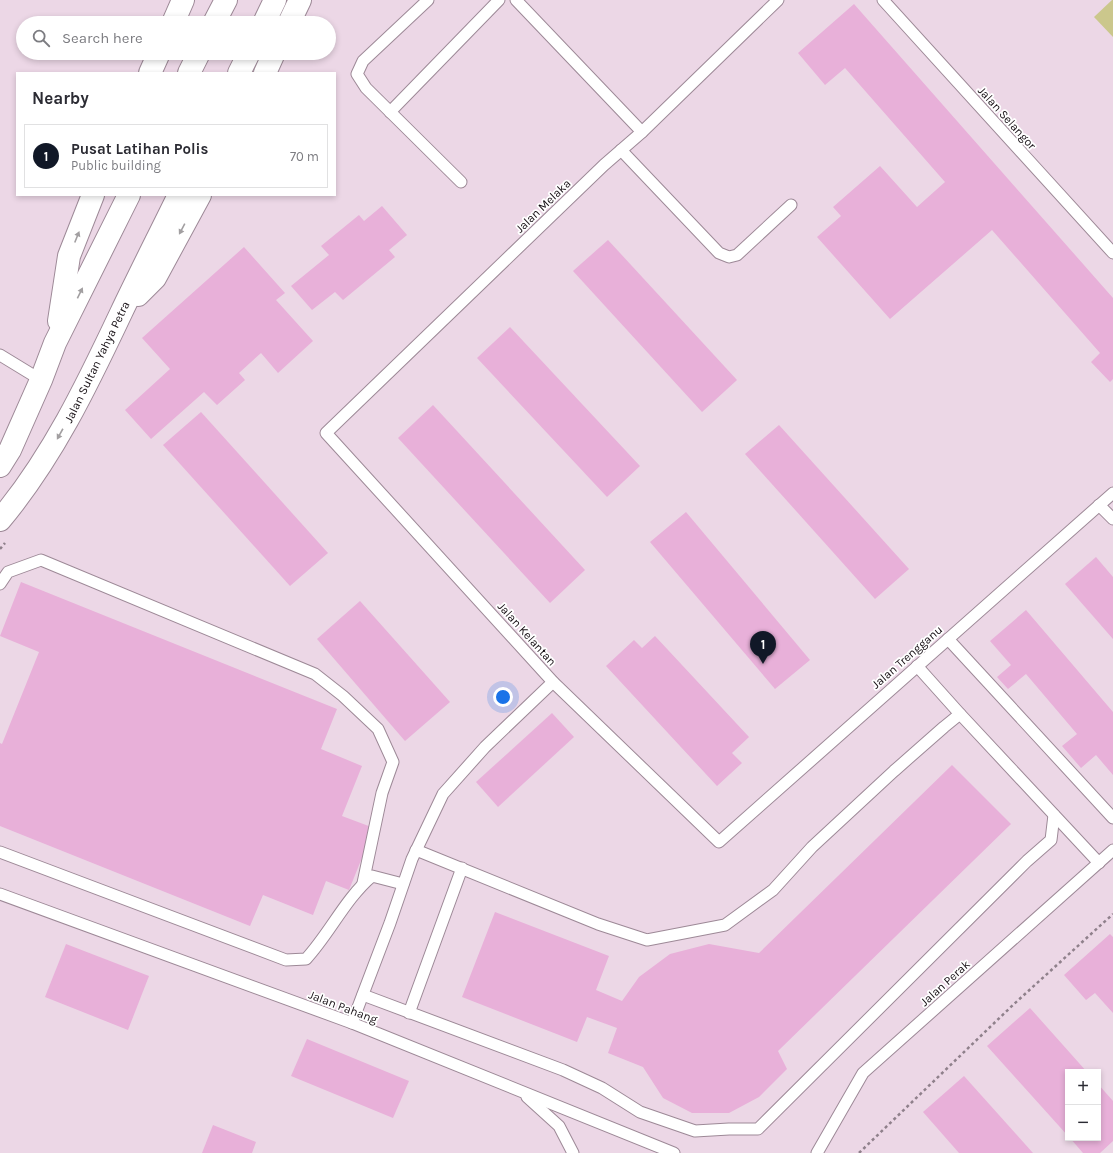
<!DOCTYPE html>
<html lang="en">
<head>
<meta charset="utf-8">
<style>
	:root { --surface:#fff; --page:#f2f2f3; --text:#2b2b33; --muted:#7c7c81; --line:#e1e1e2; --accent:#111827 }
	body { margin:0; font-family:Karla,sans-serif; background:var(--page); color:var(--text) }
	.controls { position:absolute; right:12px; bottom:12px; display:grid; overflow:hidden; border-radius:0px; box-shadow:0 2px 6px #0003 }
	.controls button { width:36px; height:36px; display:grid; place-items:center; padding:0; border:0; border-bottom:1px solid var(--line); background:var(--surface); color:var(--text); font:20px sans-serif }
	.you { position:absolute; left:503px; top:697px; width:14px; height:14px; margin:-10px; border:3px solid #fff; border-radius:50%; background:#1a73e8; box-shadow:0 0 0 6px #1a73e833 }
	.badge { display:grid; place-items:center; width:26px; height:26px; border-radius:50%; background:var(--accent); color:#fff; font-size:13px; font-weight:700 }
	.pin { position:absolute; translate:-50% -33px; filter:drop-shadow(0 1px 2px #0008) }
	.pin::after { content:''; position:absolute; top:21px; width:14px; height:12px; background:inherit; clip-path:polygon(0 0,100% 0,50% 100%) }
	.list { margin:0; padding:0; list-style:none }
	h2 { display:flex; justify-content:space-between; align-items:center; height:52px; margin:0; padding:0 16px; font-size:17px }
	h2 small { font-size:13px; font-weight:400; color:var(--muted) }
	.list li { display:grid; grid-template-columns:26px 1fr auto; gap:12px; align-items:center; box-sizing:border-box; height:64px; margin:0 8px 8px; padding:0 8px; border:1px solid var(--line); border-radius:0px }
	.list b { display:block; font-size:15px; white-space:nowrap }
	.list p { margin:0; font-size:13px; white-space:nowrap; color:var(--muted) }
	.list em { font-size:13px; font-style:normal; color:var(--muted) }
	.icon { flex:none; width:22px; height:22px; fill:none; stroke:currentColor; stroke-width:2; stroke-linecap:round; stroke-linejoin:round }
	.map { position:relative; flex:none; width:1113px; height:1153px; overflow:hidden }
	.search { position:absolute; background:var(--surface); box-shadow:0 2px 6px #0003; left:16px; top:16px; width:320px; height:44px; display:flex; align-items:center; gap:10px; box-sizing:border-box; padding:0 14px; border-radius:22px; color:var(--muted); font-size:15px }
	.panel { position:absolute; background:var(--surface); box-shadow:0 2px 6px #0003; left:16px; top:72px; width:320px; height:124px; border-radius:0px }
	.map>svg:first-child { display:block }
</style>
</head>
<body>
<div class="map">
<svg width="1113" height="1153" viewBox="0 0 1113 1153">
	<rect width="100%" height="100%" fill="#ecd7e6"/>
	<!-- green -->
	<polygon fill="#cbc78c" points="1112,0 1113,0 1113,37 1094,17"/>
	<!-- building -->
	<g fill="#e8b0d9">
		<polygon points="854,4 1113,298 1113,379 1110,382 1091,362 1100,353 992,230 890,319 817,237 841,216 833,207 880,166 917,207 945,182 845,68 825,85 798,53"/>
		<polygon points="382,206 407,235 389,250 395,257 343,300 335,292 312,310 291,286 329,255 321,246 359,215 364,221"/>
		<polygon points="608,240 737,380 702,412 573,271"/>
		<polygon points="244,247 285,293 276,300 313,341 278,373 261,353 239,373 245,380 217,405 204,392 151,439 125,410 170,369 142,338"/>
		<polygon points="510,327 640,466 607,497 477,358"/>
		<polygon points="433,405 585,570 550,603 398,438"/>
		<polygon points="201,412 328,553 290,586 163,445"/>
		<polygon points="779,425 909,569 875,599 745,454"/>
		<polygon points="686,512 810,660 775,689 650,542"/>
		<polygon points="1096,557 1113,577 1113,639 1065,584"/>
		<polygon points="21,582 337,709 321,749 362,766 342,816 374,828 349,890 326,881 313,915 263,895 250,926 0,826 0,743 2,744 39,652 0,636"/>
		<polygon points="360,601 450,702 405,741 317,639"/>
		<polygon points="1026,610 1113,712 1113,775 1096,755 1081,768 1062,746 1077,734 1026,674 1008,689 997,677 1011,665 990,641"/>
		<polygon points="655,636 749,737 732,753 742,763 717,786 606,666 634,640 642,648"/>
		<polygon points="552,713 574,737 498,807 476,782"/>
		<polygon points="952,765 1011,824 778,1051 787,1069 759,1097 729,1113 692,1113 663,1098 643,1067 608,1053 617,1028 587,1017 577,1042 462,997 495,912 609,956 596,990 622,1001 639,977 670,954 709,944 759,953"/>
		<polygon points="1110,934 1113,937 1113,1013 1095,993 1086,1000 1064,975"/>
		<polygon points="66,944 149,976 128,1030 45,997"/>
		<polygon points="1030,1008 1087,1072 1068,1072 1068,1136 987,1046"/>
		<polygon points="307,1039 409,1081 393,1118 291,1076"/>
		<polygon points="964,1076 1033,1153 959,1153 923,1112"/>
		<polygon points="1098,1084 1113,1101 1113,1141 1100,1153 1083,1153 1070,1138 1098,1138"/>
		<polygon points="213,1125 256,1142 252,1153 202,1153"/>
	</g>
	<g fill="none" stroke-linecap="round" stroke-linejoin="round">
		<defs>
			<g id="lane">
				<polyline points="428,0 363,61 357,74 366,88 461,182"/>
				<polyline points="516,0 642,132"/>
				<polyline points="778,0 642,132 604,165 326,433 553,682 719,842 1113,493"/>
				<polyline points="883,0 1113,253"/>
				<polyline points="390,112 499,0"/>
				<polyline points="621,150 719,253 729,257 737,255 791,205"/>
				<polyline points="0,355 41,380"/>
				<polyline points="1099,505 1113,519"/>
				<polyline points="0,584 8,572 41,560 315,674 343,696 378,729 393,762 382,793 363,883"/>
				<polyline points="948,639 1113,818"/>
				<polyline points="917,666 960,714 1099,863"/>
				<polyline points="416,850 598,924 647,940 725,925 773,890 812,847 894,771 944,727 960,714"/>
				<path d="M0,852L286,960L306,959C330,933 345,899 372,876L403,884"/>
				<polyline points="0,894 352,1023 674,1153"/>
				<polyline points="363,995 563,1070 602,1088 640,1112 695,1131 729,1129 758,1129 1027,861 1051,840 1054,815"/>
				<polyline points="409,1013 462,868"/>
				<polyline points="352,1023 390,923 412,859 443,794 485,747 553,682"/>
				<polyline points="527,1097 559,1126 573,1153"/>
				<polyline points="817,1153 863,1073 1113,850"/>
			</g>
			<g id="secondary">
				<polyline points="173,23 183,0"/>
				<polyline points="214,23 226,0"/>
				<polyline points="264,23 275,0"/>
				<polyline points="289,23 300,0"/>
				<polyline points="150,73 159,53"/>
				<polyline points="189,73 199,53"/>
				<polyline points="239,73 249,53"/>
				<polyline points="265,73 274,53"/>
				<polyline points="138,295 155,278 200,195"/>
				<polyline points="59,321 69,256 93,195"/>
				<polyline points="0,466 10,450 41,380 55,343 129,195"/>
				<path d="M0,520C52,458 87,385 121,313C140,273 160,234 179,195"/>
			</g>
		</defs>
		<!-- lane casing -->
		<use href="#lane" stroke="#9d8997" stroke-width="13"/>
		<!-- secondary casing -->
		<use href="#secondary" stroke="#9d8997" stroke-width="24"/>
		<!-- path -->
		<g stroke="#8f808b" stroke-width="2.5" stroke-dasharray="3 3" stroke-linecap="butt">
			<polyline points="0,549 5,543"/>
			<polyline points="859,1153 1014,1004 1113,914"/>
		</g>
		<!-- lane -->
		<use href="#lane" stroke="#fff" stroke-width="11"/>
		<!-- secondary -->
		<use href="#secondary" stroke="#fff" stroke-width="22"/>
	</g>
	<!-- one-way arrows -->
	<defs><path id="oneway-solid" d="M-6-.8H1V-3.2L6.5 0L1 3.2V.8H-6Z"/></defs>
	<g fill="#a29fa1">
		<use href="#oneway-solid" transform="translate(182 229) rotate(118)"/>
		<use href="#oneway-solid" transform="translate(77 237) rotate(-68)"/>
		<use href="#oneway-solid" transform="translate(80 293) rotate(-64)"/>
		<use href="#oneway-solid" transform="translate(60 434) rotate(119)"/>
	</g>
	<g text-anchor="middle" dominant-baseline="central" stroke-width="3.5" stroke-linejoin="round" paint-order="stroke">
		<!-- street labels -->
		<g font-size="12" fill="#160f14" stroke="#fff">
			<text transform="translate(1007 118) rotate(48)">Jalan Selangor</text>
			<text transform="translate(543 206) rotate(-44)">Jalan Melaka</text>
			<text transform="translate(97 362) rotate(-64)">Jalan Sultan Yahya Petra</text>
			<text transform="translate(527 634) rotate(48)">Jalan Kelantan</text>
			<text transform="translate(907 657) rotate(-41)">Jalan Trengganu</text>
			<text transform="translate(945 983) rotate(-42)">Jalan Perak</text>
			<text transform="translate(343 1007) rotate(21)">Jalan Pahang</text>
		</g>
	</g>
</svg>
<div class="controls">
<button>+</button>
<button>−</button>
</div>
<div class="you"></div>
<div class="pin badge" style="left:763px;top:664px">1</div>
<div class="search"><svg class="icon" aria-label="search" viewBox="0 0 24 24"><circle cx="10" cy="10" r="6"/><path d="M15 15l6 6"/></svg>Search here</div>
<section class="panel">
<h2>Nearby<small></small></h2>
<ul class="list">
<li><span class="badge">1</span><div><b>Pusat Latihan Polis</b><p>Public building</p></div><em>70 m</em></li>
</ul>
</section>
</div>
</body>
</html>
